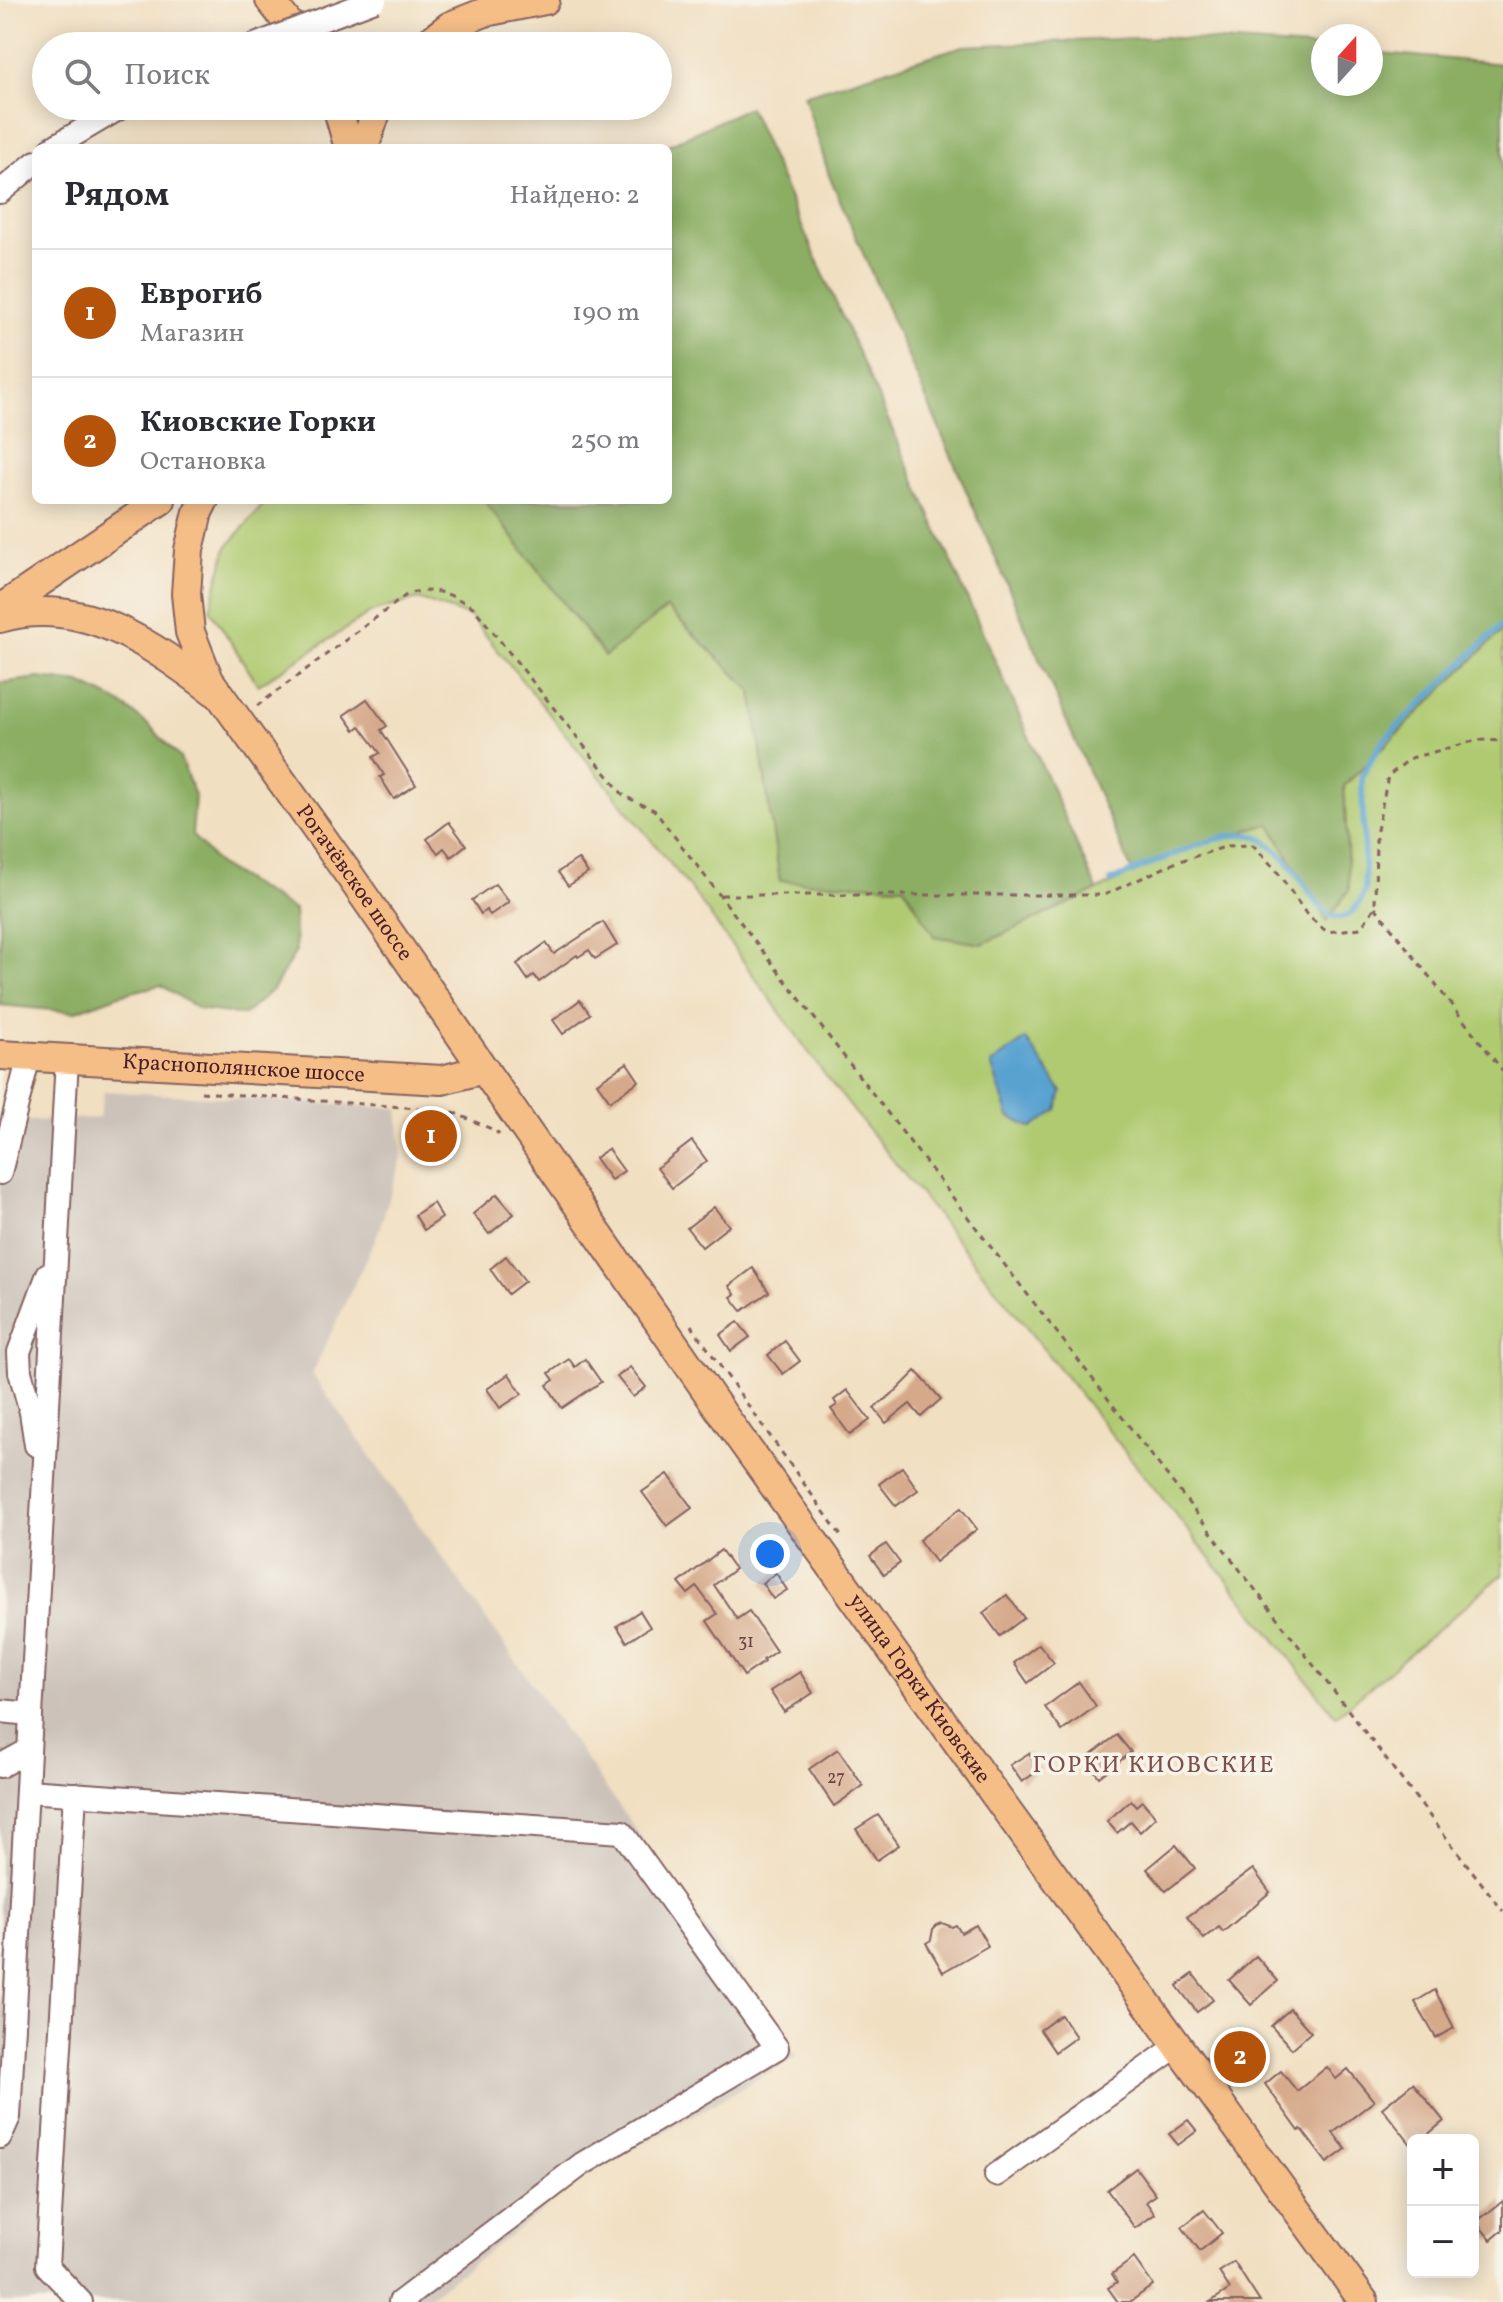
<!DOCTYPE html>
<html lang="ru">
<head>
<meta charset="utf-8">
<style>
	:root { --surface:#fff; --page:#f2f2f3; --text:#2b2b33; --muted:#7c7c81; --line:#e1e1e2; --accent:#b45309 }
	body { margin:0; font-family:Vollkorn,serif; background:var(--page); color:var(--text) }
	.controls { position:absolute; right:24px; bottom:24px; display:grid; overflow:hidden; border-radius:12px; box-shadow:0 4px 20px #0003 }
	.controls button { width:72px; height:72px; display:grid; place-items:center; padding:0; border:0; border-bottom:2px solid var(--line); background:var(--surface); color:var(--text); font:40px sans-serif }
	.compass { position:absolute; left:1311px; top:24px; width:72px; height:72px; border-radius:50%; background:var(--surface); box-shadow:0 4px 20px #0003; rotate:21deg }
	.you { position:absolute; left:770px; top:1554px; width:28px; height:28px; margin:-20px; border:6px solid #fff; border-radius:50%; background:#1a73e8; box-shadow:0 0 0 12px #1a73e833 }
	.badge { display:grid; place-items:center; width:52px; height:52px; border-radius:50%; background:var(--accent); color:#fff; font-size:26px; font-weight:700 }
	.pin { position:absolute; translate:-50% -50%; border:4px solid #fff; box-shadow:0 2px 8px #0006 }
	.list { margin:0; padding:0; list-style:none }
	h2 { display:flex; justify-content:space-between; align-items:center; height:104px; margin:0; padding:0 32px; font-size:34px }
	h2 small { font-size:26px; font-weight:400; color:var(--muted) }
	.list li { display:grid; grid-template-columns:52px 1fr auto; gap:24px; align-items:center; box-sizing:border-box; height:128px; padding:0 32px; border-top:2px solid var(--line) }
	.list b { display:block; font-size:30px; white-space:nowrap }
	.list p { margin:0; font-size:26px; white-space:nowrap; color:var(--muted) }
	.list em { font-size:26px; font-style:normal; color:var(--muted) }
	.icon { flex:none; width:44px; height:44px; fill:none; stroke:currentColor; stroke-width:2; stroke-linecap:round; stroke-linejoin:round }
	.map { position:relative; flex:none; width:1503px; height:2302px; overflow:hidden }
	.search { position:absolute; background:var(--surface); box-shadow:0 4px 20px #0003; left:32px; top:32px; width:640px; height:88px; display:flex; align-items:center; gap:20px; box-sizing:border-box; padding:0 28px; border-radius:44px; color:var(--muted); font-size:30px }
	.panel { position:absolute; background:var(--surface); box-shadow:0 4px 20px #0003; left:32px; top:144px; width:640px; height:360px; border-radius:12px }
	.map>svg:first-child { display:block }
</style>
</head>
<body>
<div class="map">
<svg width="1503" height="2302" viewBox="0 0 1503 2302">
	<rect width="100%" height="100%" fill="#f7f3e8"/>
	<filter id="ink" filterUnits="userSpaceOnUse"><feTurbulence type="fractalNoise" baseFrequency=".0125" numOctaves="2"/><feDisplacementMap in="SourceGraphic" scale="16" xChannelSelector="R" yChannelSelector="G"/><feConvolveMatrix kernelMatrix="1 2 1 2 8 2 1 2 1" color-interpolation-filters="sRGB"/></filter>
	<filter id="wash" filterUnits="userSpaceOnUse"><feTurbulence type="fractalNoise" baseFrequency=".006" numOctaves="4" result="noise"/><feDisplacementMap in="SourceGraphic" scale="32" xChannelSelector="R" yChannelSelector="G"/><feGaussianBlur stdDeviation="1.8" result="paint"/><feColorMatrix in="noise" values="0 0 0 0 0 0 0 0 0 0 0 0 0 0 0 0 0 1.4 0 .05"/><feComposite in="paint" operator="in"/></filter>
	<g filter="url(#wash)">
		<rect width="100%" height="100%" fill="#f1dfc1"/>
		<!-- industrial -->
		<polygon fill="#ccc2b9" points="104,1091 398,1108 402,1157 378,1233 312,1374 797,2057 597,2169 421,2302 0,2302 0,1122 99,1118"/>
		<!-- green -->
		<polygon fill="#afca71" stroke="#7c744e" stroke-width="2" points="267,500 484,500 604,656 667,608 752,691 780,880 904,886 934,936 982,944 1192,846 1270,824 1327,921 1349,890 1344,786 1503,630 1503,1574 1336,1716 825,1075 694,893 471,617 418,599 372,612 258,685 210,609 227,547"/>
		<!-- forest -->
		<g fill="#8bae63" stroke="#6a6647" stroke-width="2">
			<polygon points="1162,37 1323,48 1323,84 1371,84 1371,52 1503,64 1503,630 1344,786 1349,890 1326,921 1270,824 1192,846 1133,874 829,175 804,95 963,46"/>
			<polygon points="749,107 1097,890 982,944 934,936 904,886 780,881 752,691 667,608 605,656 484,500 668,500 668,148 662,148"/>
			<polygon points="39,678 80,683 119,702 151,727 180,758 195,796 192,835 219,865 294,910 296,951 275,987 244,1015 198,1009 161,985 119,995 74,1012 0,1005 0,683"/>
		</g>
		<!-- water -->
		<polygon fill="#59a2d0" stroke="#52607e" stroke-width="2" points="1026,1039 1062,1092 1057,1110 1032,1128 1009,1117 991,1064"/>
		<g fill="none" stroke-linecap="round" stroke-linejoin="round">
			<!-- stream -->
			<path stroke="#59a2d0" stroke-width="6" d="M1111,881C1141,869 1228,826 1255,836C1281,846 1298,877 1314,898C1317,902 1321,909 1326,912C1346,927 1359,907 1365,890L1362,776L1382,742L1503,624"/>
		</g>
		<g id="blocks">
			<!-- building -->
			<g fill="#d6a98b">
				<polygon points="367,699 387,726 381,730 416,785 394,799 380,777 384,775 373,757 380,753 360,726 355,730 344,715"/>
				<polygon points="449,822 466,845 451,857 444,848 438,853 427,839"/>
				<polygon points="578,859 588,873 568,886 558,872"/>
				<polygon points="495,884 509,902 490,915 486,910 481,914 472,900"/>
				<polygon points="603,922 617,945 595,959 589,950 578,957 577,955 539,982 534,975 528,980 517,964 546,943 554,954"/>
				<polygon points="580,1000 590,1014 563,1034 553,1020"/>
				<polygon points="627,1063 639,1081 610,1101 597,1083"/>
				<polygon points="442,1115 448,1152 420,1157 413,1120"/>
				<polygon points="692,1141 707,1161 672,1188 657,1168"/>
				<polygon points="608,1149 624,1171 611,1180 595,1158"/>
				<polygon points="497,1194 514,1214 489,1234 473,1214"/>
				<polygon points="433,1203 442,1218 424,1230 415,1215"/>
				<polygon points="714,1207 729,1226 702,1247 687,1228"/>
				<polygon points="506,1256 525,1281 508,1294 490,1269"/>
				<polygon points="753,1268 769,1292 742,1311 731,1297 735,1294 729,1286"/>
				<polygon points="738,1322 750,1337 731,1351 720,1335"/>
				<polygon points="785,1341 800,1361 783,1374 768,1355"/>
				<polygon points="569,1359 575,1367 585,1359 601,1382 562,1408 547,1385 554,1380 549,1373"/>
				<polygon points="630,1367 646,1387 633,1397 617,1377"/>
				<polygon points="916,1371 941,1399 921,1417 910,1404 886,1423 874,1408 897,1390"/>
				<polygon points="509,1374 522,1394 500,1408 487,1389"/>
				<polygon points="847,1390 870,1420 850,1435 831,1409 837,1405 834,1400"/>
				<polygon points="902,1467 918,1490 896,1506 879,1484"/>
				<polygon points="668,1474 692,1508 667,1526 642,1492"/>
				<polygon points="961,1508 977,1529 935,1562 919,1540"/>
				<polygon points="886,1544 900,1563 884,1575 870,1556"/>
				<polygon points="721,1550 735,1569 714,1585 737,1619 749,1611 776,1651 763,1660 764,1662 744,1676 707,1621 717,1614 697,1587 688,1594 679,1583"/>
				<polygon points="776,1573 787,1590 773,1599 762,1583"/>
				<polygon points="1007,1595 1024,1618 1000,1636 983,1613"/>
				<polygon points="640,1611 650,1627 627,1642 617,1626"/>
				<polygon points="1039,1644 1054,1663 1028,1683 1014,1663"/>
				<polygon points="800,1672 813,1693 784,1712 770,1691"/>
				<polygon points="1079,1682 1096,1706 1062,1731 1045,1707"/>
				<polygon points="1117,1735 1131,1752 1099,1777 1086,1759"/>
				<polygon points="838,1749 863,1786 834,1806 809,1769"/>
				<polygon points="1029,1753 1040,1769 1022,1782 1010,1765"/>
				<polygon points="1131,1800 1136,1806 1142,1801 1156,1817 1140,1832 1131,1821 1117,1833 1107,1821"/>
				<polygon points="878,1815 899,1845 877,1860 856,1829"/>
				<polygon points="1176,1845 1195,1868 1166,1891 1147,1869"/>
				<polygon points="1253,1869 1270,1892 1223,1932 1219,1927 1204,1939 1187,1917"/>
				<polygon points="942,1923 952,1927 956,1925 961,1933 976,1925 988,1946 943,1972 926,1943 931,1940 933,1929 937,1925"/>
				<polygon points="1256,1956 1278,1981 1251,2005 1229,1980"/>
				<polygon points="1193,1974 1213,2000 1197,2012 1177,1986"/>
				<polygon points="1435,1990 1454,2028 1436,2038 1415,2002"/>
				<polygon points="1290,2009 1311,2032 1292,2049 1271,2026"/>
				<polygon points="1061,2015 1076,2037 1055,2052 1040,2030"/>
				<polygon points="1327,2067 1336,2079 1348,2069 1374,2101 1333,2133 1346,2149 1327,2163 1301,2129 1299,2131 1265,2084 1281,2071 1297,2091"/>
				<polygon points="1413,2083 1444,2121 1421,2140 1413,2140 1413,2147 1382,2108"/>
				<polygon points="1188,2120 1197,2131 1178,2145 1169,2134"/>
				<polygon points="1136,2168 1156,2195 1146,2202 1155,2214 1135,2228 1107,2190"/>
				<polygon points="1503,2201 1503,2230 1491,2240 1476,2222"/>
				<polygon points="1204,2210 1222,2233 1200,2251 1182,2227"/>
				<polygon points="1134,2258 1153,2285 1130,2302 1118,2302 1108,2288 1117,2282 1112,2274"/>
				<polygon points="1234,2262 1260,2302 1210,2302 1230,2289 1219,2272"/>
			</g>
		</g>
	</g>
	<g filter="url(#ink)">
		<use href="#blocks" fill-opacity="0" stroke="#846260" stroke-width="2"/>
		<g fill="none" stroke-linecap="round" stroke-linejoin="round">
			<defs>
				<g id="minor">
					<polyline points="52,148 123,106"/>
					<polyline points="0,192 36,162"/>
					<polyline points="0,1173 29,1056"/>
					<polyline points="36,1445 31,1412 20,1372 19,1352 48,1274"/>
					<polyline points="0,1711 31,1714"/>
					<polyline points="0,1766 29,1750"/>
					<polyline points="27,1791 622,1832 777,2048 582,2164 400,2302"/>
					<polyline points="75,1794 47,2266 81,2302"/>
					<polyline points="0,2137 9,2117 67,1059"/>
					<polyline points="996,2175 1177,2046"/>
				</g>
				<g id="major">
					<polyline points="270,0 306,46"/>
					<polyline points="424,46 450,26 485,12 545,0"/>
					<polyline points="337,106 349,148"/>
					<polyline points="364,148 378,106"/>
					<path id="s1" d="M204,500L198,512L189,550L186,594L190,632L209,680L350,876L724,1416L996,1796L1364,2302"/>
					<polyline points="0,609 161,500"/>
					<path d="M0,618C83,594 152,645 215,692"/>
					<path id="s2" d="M0,1055L442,1080L484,1069"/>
				</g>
			</defs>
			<!-- minor casing -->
			<use href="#minor" stroke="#846260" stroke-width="26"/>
			<!-- major casing -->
			<use href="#major" stroke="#846260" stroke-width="32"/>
			<!-- path -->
			<g stroke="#846260" stroke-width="3" stroke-dasharray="6 6" stroke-linecap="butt">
				<path d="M257,706L409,593C440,588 447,593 473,607L624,796L654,810L1503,1911"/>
				<polyline points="721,895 1104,895 1177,862 1228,846 1253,845 1276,870 1307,915 1327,932 1361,928 1375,907 1376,835 1388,776 1411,758 1478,740 1503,741"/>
				<polyline points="1375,907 1503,1071"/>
				<polyline points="201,1092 430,1109 457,1114 496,1131 499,1135"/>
				<polyline points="691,1325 844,1540"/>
			</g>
			<!-- minor -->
			<use href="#minor" stroke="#fff" stroke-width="22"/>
			<!-- major -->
			<use href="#major" stroke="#f6be87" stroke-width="28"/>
			<defs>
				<polyline id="minor-bridge" points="252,46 375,0"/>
			</defs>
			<!-- minor-bridge casing -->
			<use href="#minor-bridge" stroke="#846260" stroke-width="26" stroke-linecap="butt"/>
			<!-- minor-bridge -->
			<use href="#minor-bridge" stroke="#fff" stroke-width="22"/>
		</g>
	</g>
	<g text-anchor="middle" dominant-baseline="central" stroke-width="7" stroke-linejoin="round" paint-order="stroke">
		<!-- number labels -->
		<g font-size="18" fill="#6d4243">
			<text x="746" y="1642">31</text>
			<text x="836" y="1778">27</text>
		</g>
		<!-- street labels -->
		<g font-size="22" fill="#4a1f2b" stroke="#f7f3e8">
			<text stroke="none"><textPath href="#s1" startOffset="436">Рогачёвское шоссе</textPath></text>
			<text stroke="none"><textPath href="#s2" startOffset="244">Краснополянское шоссе</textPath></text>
			<text stroke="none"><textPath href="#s1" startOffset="1420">улица Горки Киовские</textPath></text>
		</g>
		<!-- neighbourhood labels -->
		<g font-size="24" letter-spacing="2" fill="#7b4f4d" stroke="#f7f3e8">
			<text x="1154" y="1766">ГОРКИ КИОВСКИЕ</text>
		</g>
	</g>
</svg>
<div class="controls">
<button>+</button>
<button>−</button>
</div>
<svg class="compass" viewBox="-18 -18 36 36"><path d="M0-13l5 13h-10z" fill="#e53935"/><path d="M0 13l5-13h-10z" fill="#7c7c81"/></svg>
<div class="you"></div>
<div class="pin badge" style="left:431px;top:1136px">1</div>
<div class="pin badge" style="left:1240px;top:2057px">2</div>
<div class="search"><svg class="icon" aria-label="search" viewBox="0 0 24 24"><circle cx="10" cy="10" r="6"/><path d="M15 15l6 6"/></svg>Поиск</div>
<section class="panel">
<h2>Рядом<small>Найдено: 2</small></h2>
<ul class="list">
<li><span class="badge">1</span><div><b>Еврогиб</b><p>Магазин</p></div><em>190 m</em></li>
<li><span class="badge">2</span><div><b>Киовские Горки</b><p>Остановка</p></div><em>250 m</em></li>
</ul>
</section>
</div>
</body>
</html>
